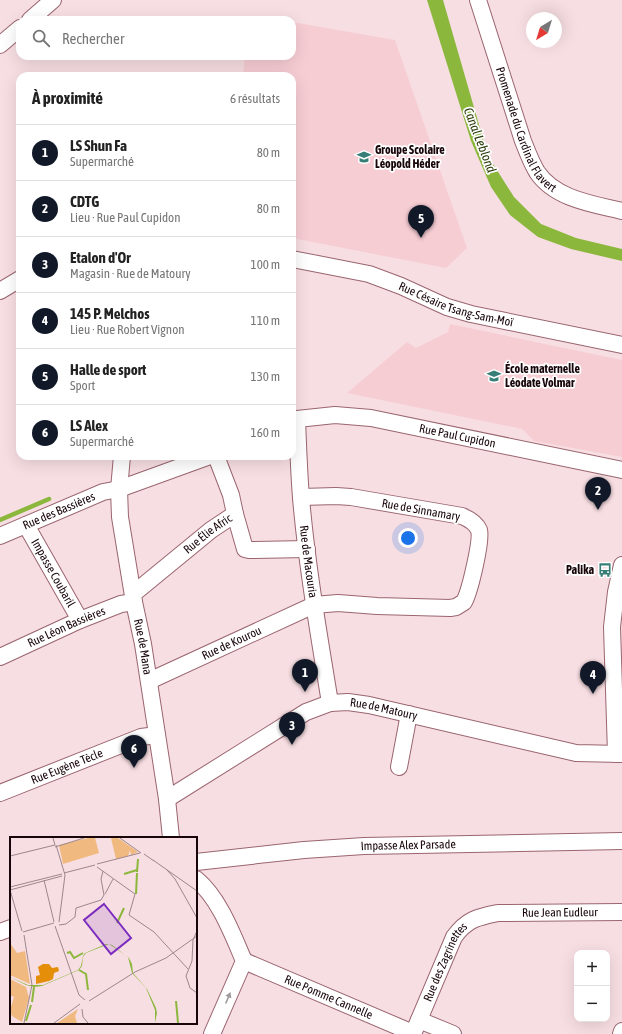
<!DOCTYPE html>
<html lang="fr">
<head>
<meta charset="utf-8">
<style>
	:root { --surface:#fff; --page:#f6f6f6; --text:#222; --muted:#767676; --line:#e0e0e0; --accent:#111827 }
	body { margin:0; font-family:"Asap Condensed",sans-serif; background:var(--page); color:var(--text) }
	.controls { position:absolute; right:12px; bottom:12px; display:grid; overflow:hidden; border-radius:8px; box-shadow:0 4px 16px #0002 }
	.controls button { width:36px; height:36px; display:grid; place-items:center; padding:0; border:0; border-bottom:1px solid var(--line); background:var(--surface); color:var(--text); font:20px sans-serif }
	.compass { position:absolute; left:526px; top:12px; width:36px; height:36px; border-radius:50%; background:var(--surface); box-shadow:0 4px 16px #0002; rotate:218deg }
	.you { position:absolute; left:408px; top:538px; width:14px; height:14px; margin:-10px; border:3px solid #fff; border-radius:50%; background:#1a73e8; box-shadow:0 0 0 6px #1a73e833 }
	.badge { display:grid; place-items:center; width:26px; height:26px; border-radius:50%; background:var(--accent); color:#fff; font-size:13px; font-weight:700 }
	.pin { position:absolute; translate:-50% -33px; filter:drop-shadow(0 1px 2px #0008) }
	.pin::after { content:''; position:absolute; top:21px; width:14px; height:12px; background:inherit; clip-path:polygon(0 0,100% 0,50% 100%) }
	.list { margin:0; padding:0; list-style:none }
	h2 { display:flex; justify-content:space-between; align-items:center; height:52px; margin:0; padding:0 16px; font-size:17px }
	h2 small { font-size:13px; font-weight:400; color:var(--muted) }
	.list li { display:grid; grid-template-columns:26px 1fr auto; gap:12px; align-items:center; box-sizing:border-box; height:56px; padding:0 16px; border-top:1px solid var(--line) }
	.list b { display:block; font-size:15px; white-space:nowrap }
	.list p { margin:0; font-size:13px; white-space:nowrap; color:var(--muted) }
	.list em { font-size:13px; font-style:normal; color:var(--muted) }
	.icon { flex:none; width:22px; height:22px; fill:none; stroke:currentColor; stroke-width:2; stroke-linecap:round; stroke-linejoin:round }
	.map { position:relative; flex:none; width:622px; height:1034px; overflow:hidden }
	.search { position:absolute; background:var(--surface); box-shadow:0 4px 16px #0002; left:16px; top:16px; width:280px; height:44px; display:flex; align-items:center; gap:10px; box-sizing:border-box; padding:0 14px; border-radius:12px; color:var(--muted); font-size:15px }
	.panel { position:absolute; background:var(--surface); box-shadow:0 4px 16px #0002; left:16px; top:72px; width:280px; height:388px; border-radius:12px }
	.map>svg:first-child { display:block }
</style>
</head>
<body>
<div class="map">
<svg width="622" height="1034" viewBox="0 0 622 1034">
	<rect width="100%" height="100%" fill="#f7dee2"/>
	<!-- built -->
	<g fill="#f7cdd4">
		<polygon points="292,22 395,40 467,248 446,268 292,238 292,76 243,76 245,56 292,56"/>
		<polygon points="450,324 622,360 622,457 534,441 522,429 347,393 407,342 416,348 448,332"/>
	</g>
	<!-- water -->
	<polygon fill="#8bb73c" points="427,0 443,0 488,156 514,197 541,224 576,238 622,249 622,261 571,249 538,237 510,215 491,187 471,141"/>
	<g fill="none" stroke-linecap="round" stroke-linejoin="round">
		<!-- stream -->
		<polyline stroke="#8bb73c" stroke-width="4.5" points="0,520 49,499"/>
		<defs>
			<g id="street">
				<path id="s1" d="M478,0L523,141C527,151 531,162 537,172C555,199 593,204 622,211"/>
				<polyline points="30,20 53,0"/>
				<polyline points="0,45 20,28"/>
				<path id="s2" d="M292,259L369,274L401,286L447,307L471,314L622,345"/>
				<polyline points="0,291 20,279"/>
				<path id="s3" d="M297,419C298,446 299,472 301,498C307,567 319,635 330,703"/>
				<path id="s4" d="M292,421L297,419L335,415L371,418L622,470"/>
				<path id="s5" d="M122,456L119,489L120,517L134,602L143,644L167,799L171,838"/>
				<polyline points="235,514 245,549 249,550 307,549"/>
				<path id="s6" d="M26,525L80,620"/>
				<path id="s7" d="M0,536L103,492L119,489L210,456"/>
				<path id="s8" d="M133,594L211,530L235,514L231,495L216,456"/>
				<path id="s9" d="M0,657L80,620L121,604L134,602"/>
				<path id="s10" d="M149,681L314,605L338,603L377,606L450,608L456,607L464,602C470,591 482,540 479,530C476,523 469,519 462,516L351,497L336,496L301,497"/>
				<polyline points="616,754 612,627 616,592 622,565"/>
				<polyline points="399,767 409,714"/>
				<path id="s11" d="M0,793L141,737L157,735"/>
				<path id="s12" d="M167,799L306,712L330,703L348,702L369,705L576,753L622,754"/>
				<path id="s13" d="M196,862L304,850L364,846L622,841"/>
				<path d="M196,879C219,898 232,933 244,961L212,1034"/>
				<polyline points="0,932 11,928"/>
				<path id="s14" d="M244,961L413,1033"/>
				<polyline points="419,1020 453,1034"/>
				<path id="s15" d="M413,1034L454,937C467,919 478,917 498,913L622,912"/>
				<polyline points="621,1034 622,1031"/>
			</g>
		</defs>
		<!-- street casing -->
		<use href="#street" stroke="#9a656f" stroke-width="18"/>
		<!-- street -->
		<use href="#street" stroke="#fff" stroke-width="16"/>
	</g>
	<!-- one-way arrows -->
	<defs><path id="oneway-solid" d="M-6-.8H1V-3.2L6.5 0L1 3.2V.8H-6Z"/></defs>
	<use fill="#a29b9d" href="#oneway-solid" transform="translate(228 998) rotate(-67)"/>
	<!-- icons -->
	<defs>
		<symbol id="school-bare" viewBox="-9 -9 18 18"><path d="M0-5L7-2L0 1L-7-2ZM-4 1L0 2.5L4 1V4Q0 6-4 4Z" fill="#377e77" stroke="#fff" stroke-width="2.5" paint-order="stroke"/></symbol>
		<symbol id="bus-bare" viewBox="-9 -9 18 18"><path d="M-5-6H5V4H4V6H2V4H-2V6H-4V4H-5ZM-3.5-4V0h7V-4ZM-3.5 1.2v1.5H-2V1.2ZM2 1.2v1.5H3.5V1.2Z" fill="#377e77" stroke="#fff" stroke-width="2.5" paint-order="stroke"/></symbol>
	</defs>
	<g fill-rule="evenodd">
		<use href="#school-bare" x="354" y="147" width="20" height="20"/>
		<use href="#school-bare" x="484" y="366" width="20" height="20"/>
		<use href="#bus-bare" x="595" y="560" width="20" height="20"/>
	</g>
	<g text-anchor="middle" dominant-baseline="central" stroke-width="3.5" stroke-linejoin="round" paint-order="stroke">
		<!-- street labels -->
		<g font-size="12" fill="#170509" stroke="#fff">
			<text stroke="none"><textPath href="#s1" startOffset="139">Promenade du Cardinal Flavert</textPath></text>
			<text stroke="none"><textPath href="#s2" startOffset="171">Rue Césaire Tsang-Sam-Moï</textPath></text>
			<text stroke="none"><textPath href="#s4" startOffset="168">Rue Paul Cupidon</textPath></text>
			<text transform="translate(421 510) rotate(10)">Rue de Sinnamary</text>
			<text stroke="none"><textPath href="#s7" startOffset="64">Rue des Bassières</textPath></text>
			<text stroke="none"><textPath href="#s8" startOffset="96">Rue Élie Afric</textPath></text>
			<text stroke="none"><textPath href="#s3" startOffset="143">Rue de Macouria</textPath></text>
			<text stroke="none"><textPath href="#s6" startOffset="55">Impasse Coubaril</textPath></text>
			<text stroke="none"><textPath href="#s9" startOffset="73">Rue Léon Bassières</textPath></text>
			<text stroke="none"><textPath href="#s10" startOffset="91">Rue de Kourou</textPath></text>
			<text stroke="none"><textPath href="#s5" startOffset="193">Rue de Mana</textPath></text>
			<text stroke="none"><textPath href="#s12" startOffset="244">Rue de Matoury</textPath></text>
			<text stroke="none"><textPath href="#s11" startOffset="72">Rue Eugène Tècle</textPath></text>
			<text stroke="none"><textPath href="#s13" startOffset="213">Impasse Alex Parsade</textPath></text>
			<text stroke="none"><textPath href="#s15" startOffset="219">Rue Jean Eudleur</textPath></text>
			<text stroke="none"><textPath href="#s15" startOffset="79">Rue des Zagrinettes</textPath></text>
			<text stroke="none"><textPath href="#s14" startOffset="92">Rue Pomme Cannelle</textPath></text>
		</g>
		<!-- poi labels -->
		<g font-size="12" font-weight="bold" fill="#170509" stroke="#fff" text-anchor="start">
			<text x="375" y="150">Groupe Scolaire<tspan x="375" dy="14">Léopold Héder</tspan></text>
			<text x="505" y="369">École maternelle<tspan x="505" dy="14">Léodate Volmar</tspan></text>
			<text x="594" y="570" text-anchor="end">Palika</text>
		</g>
		<!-- water labels -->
		<g font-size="13" font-style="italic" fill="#293a08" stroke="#fff">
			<text transform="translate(480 140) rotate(69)">Canal Leblond</text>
		</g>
	</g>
	<!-- overview -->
	<g transform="translate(10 837)">
		<rect width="187" height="187" fill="#f7dee2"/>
		<path d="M78,1H85L89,16L53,27L49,8ZM101,1H108L128,15L121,18L120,13L118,19L106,22ZM0,106L7,116L15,114L20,147L0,138ZM0,142L16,150L19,161L12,185L2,179L0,173L4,160L0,158ZM68,172L65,179L67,186H47Z" fill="#f0b97f"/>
		<path d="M33,127H39L42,131L48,130L49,134L44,136L43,142L39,144L26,147V139L30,138L28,130Z" fill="#e48e0a"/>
		<path d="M96,107H99L102,108L119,121L122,127L123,136L137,152L146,171L147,176L145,186V173L136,151L122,136L118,120L99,107L76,116L73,120L72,129L69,133L32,149L24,150L16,148L0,140L18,148H33L68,133L71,129L73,119L75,116Z" fill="#8bb73c"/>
		<path fill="none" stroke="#8bb73c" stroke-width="2" d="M127,35L128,22M114,37L127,33M126,57L127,36M107,86L114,71M57,116L60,115L64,121L73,116M69,133L76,137L78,153M166,164L168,186M22,165L24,150M16,184L21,168"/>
		<path fill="none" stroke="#9d878b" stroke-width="1" d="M110,1L131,16M46,8L55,38L49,85M45,10L74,1M134,17L144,24M0,19L45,8L43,1M143,23L187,54M87,27L130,16M87,30L125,57L119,78L144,95L178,132M157,33L165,42L187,81M54,36L85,28M34,43L44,85M0,50L52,37M0,53L52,39M0,53L12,94M95,57L103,42M49,88L56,87L65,80L66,71L91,63L94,58L91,42L93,34M45,89L69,158L75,163M187,94L183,103L182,124L176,139L180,151L187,156M13,95L44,86M14,98L22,148L14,186M79,164L125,135L156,121L187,99M72,172L73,180L78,186M44,186L70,167"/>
		<path fill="#7b2cbf" fill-opacity="0.15" stroke="#7b2cbf" stroke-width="2" d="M94,67L121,101L101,117L74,83Z"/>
		<rect width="187" height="187" fill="none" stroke="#170509" stroke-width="2"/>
	</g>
</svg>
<div class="controls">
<button>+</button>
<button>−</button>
</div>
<svg class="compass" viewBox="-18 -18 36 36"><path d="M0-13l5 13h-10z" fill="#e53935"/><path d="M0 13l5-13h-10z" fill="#767676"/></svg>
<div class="you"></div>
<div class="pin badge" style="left:305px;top:692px">1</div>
<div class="pin badge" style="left:598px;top:510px">2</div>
<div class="pin badge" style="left:292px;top:745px">3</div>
<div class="pin badge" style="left:593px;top:694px">4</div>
<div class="pin badge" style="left:421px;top:238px">5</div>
<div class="pin badge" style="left:134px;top:768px">6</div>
<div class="search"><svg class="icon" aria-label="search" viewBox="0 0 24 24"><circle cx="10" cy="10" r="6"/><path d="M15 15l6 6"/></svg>Rechercher</div>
<section class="panel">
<h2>À proximité<small>6 résultats</small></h2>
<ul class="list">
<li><span class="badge">1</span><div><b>LS Shun Fa</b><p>Supermarché</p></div><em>80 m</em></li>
<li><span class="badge">2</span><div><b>CDTG</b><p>Lieu · Rue Paul Cupidon</p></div><em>80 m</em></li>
<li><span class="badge">3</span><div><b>Etalon d'Or</b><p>Magasin · Rue de Matoury</p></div><em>100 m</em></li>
<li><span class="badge">4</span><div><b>145 P. Melchos</b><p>Lieu · Rue Robert Vignon</p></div><em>110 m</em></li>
<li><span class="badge">5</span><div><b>Halle de sport</b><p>Sport</p></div><em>130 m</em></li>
<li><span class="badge">6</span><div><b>LS Alex</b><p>Supermarché</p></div><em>160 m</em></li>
</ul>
</section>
</div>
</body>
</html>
